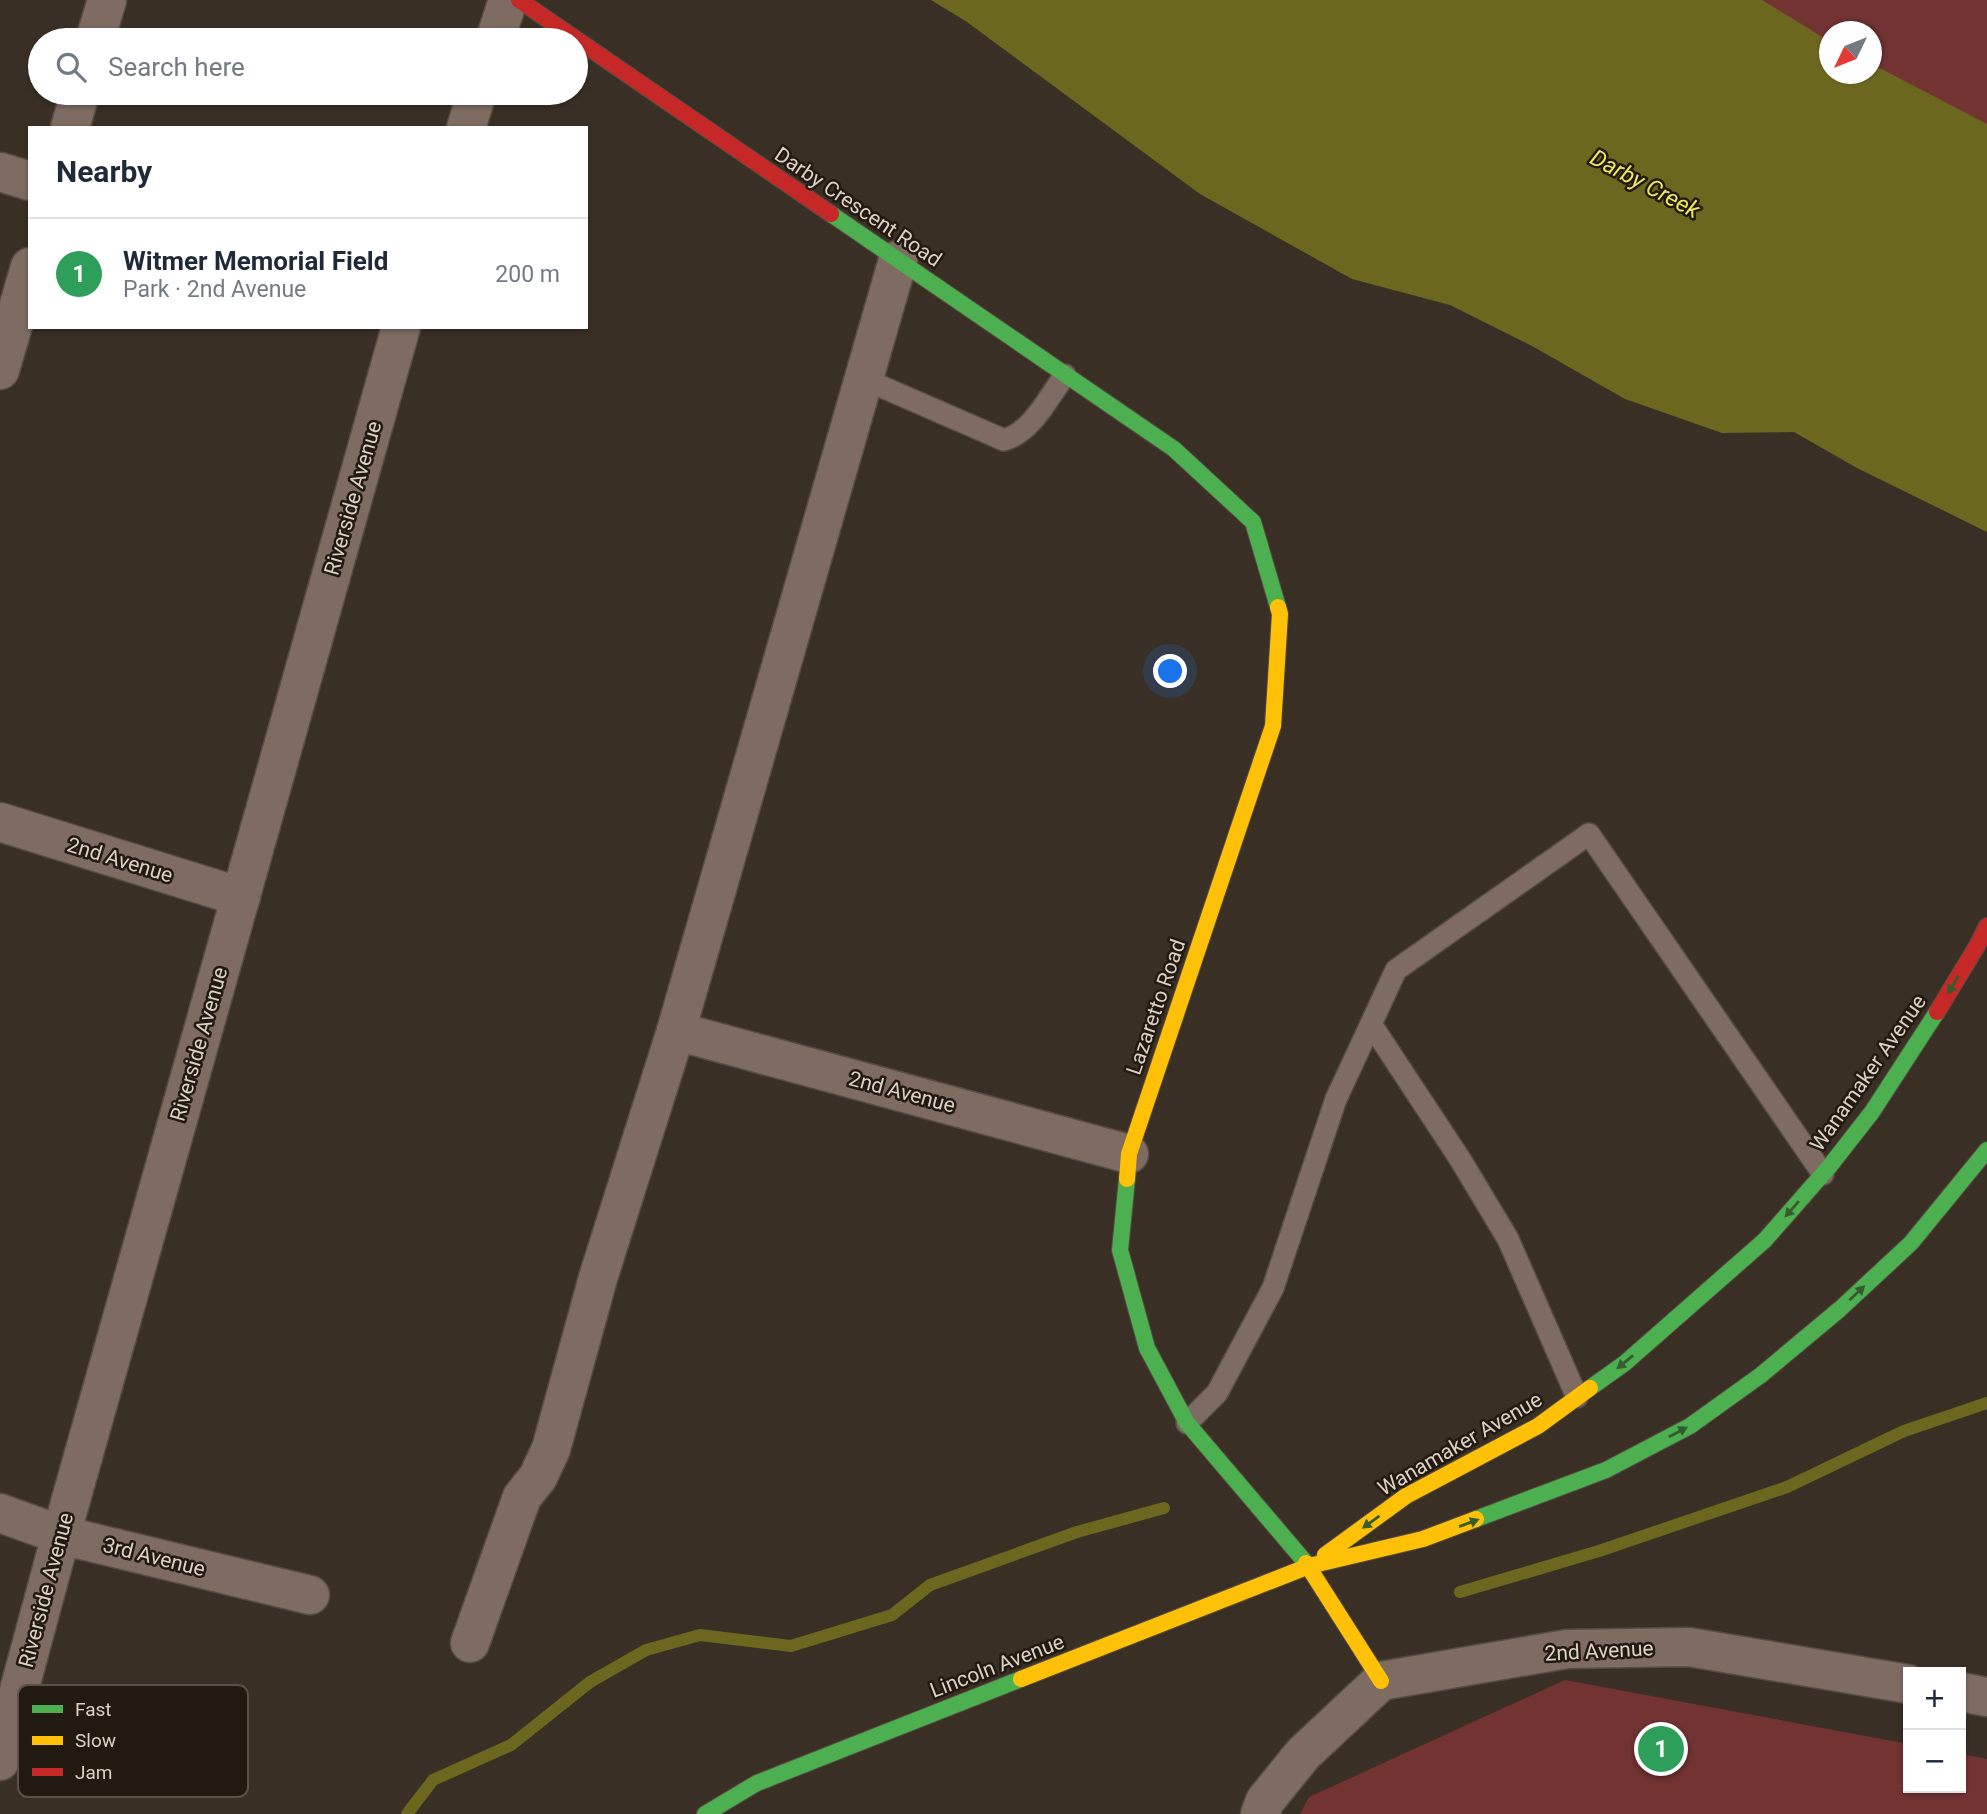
<!DOCTYPE html>
<html lang="en">
<head>
<meta charset="utf-8">
<style>
	:root { --surface:#fff; --page:#f6f6f7; --text:#1f2937; --muted:#747a83; --line:#e0e1e3; --accent:#0b8043 }
	body { margin:0; font-family:Roboto,sans-serif; background:var(--page); color:var(--text) }
	.controls { position:absolute; right:21px; bottom:21px; display:grid; overflow:hidden; border-radius:0px; box-shadow:0 2px 5px #0004 }
	.controls button { width:63px; height:63px; display:grid; place-items:center; padding:0; border:0; border-bottom:2px solid var(--line); background:var(--surface); color:var(--text); font:35px sans-serif }
	.compass { position:absolute; left:1819px; top:21px; width:63px; height:63px; border-radius:50%; background:var(--surface); box-shadow:0 2px 5px #0004; rotate:227deg }
	.you { position:absolute; left:1171px; top:672px; width:24px; height:24px; margin:-18px; border:5px solid #fff; border-radius:50%; background:#1a73e8; box-shadow:0 0 0 10px #1a73e833 }
	.badge { display:grid; place-items:center; width:46px; height:46px; border-radius:50%; background:var(--accent); color:#fff; font-size:23px; font-weight:700 }
	.pin { position:absolute; translate:-50% -50%; border:4px solid #fff; box-shadow:0 2px 7px #0006 }
	.list { margin:0; padding:0; list-style:none }
	h2 { display:flex; justify-content:space-between; align-items:center; height:91px; margin:0; padding:0 28px; font-size:30px }
	h2 small { font-size:23px; font-weight:400; color:var(--muted) }
	.list li { display:grid; grid-template-columns:46px 1fr auto; gap:21px; align-items:center; box-sizing:border-box; height:112px; padding:0 28px; border-top:2px solid var(--line) }
	.list b { display:block; font-size:26px; white-space:nowrap }
	.list p { margin:0; font-size:23px; white-space:nowrap; color:var(--muted) }
	.list em { font-size:23px; font-style:normal; color:var(--muted) }
	.icon { flex:none; width:38px; height:38px; fill:none; stroke:currentColor; stroke-width:2; stroke-linecap:round; stroke-linejoin:round }
	.map { position:relative; flex:none; width:1987px; height:1814px; overflow:hidden }
	.search { position:absolute; background:var(--surface); box-shadow:0 2px 5px #0004; left:28px; top:28px; width:560px; height:77px; display:flex; align-items:center; gap:18px; box-sizing:border-box; padding:0 24px; border-radius:38px; color:var(--muted); font-size:26px }
	.panel { position:absolute; background:var(--surface); box-shadow:0 2px 5px #0004; left:28px; top:126px; width:560px; height:203px; border-radius:0px }
	.map>svg:first-child { display:block }
</style>
</head>
<body>
<div class="map">
<svg width="1987" height="1814" viewBox="0 0 1987 1814">
	<rect width="100%" height="100%" fill="#3a2f24"/>
	<!-- green -->
	<g fill="#733333" fill-rule="evenodd">
		<path d="M1657,0H1987V147L1803,67ZM1829,32H1871V74H1829Z"/>
		<polygon points="1565,1680 1908,1744 1908,1788 1961,1788 1961,1754 1987,1759 1987,1814 1300,1814 1309,1797"/>
	</g>
	<!-- water -->
	<polygon fill="#6b671f" points="931,0 1762,0 1829,41 1829,74 1871,74 1872,64 1987,124 1987,532 1857,468 1794,432 1722,433 1625,399 1532,346 1450,305 1352,279 1200,194 967,22"/>
	<g fill="none" stroke-linecap="round" stroke-linejoin="round">
		<!-- stream -->
		<g stroke="#6b671f" stroke-width="12">
			<polyline points="1460,1592 1599,1551 1787,1487 1904,1431 1987,1403"/>
			<polyline points="407,1814 433,1780 511,1745 590,1682 646,1650 700,1635 791,1646 892,1615 930,1585 1077,1532 1164,1508"/>
		</g>
		<defs>
			<g id="lane">
				<path d="M864,379L1004,440C1032,432 1048,398 1065,375"/>
				<polyline points="1371,1024 1460,1159 1508,1239 1577,1397"/>
				<polyline points="1187,1423 1217,1393 1273,1288 1336,1099 1396,970 1589,834 1823,1174"/>
			</g>
			<g id="street">
				<polyline points="95,40 107,0"/>
				<polyline points="495,40 508,0"/>
				<polyline points="70,128 80,93"/>
				<polyline points="466,128 477,93"/>
				<polyline points="0,172 30,181"/>
				<polyline points="0,370 30,267"/>
				<polyline points="0,822 241,897"/>
				<polyline points="676,1031 1129,1154"/>
				<polyline points="0,1513 61,1535 310,1595"/>
				<polyline points="470,1643 522,1497 538,1477 551,1449 598,1278 676,1031 898,260"/>
				<polyline points="1961,1692 1987,1697"/>
				<polyline points="0,1761 61,1535 401,327"/>
				<polyline points="1260,1814 1265,1801 1303,1754 1381,1681 1567,1649 1689,1647 1908,1684"/>
			</g>
			<g id="fast">
				<polyline points="831,214 1174,449 1253,522 1278,607"/>
				<polyline points="1127,1179 1120,1250 1147,1348 1187,1423 1306,1563"/>
				<polyline points="1590,1388 1625,1363 1765,1240 1829,1167 1872,1112 1937,1012"/>
				<polyline points="1476,1519 1606,1470 1690,1426 1761,1375 1840,1309 1911,1243 1987,1150"/>
				<polyline points="705,1814 757,1783 1021,1679"/>
			</g>
			<g id="slow">
				<polyline points="1127,1179 1129,1154 1273,726 1280,614 1278,607"/>
				<polyline points="1325,1555 1406,1496 1538,1426 1590,1388"/>
				<polyline points="1306,1563 1381,1681"/>
				<polyline points="1021,1679 1309,1566 1423,1539 1476,1519"/>
			</g>
			<g id="jam">
				<polyline points="519,0 831,214"/>
				<polyline points="1937,1012 1977,946 1987,926"/>
			</g>
		</defs>
		<!-- lane casing -->
		<use href="#lane" stroke="#564c42" stroke-width="24"/>
		<!-- street casing -->
		<use href="#street" stroke="#564c42" stroke-width="41"/>
		<!-- fast casing -->
		<use href="#fast" stroke="#564c42" stroke-width="18"/>
		<!-- slow casing -->
		<use href="#slow" stroke="#564c42" stroke-width="18"/>
		<!-- jam casing -->
		<use href="#jam" stroke="#564c42" stroke-width="18"/>
		<!-- lane -->
		<use href="#lane" stroke="#7e6b62" stroke-width="21"/>
		<!-- street -->
		<use href="#street" stroke="#7e6b62" stroke-width="38"/>
		<!-- fast -->
		<use href="#fast" stroke="#4caf50" stroke-width="16"/>
		<!-- slow -->
		<use href="#slow" stroke="#ffc107" stroke-width="16"/>
		<!-- jam -->
		<use href="#jam" stroke="#c62828" stroke-width="16"/>
	</g>
	<!-- one-way arrows -->
	<defs><path id="oneway-solid" d="M-6-.8H1V-3.2L6.5 0L1 3.2V.8H-6Z" transform="scale(1.75)"/></defs>
	<g fill="#355c2d">
		<use href="#oneway-solid" transform="translate(1953 985) rotate(121)"/>
		<use href="#oneway-solid" transform="translate(1792 1209) rotate(131)"/>
		<use href="#oneway-solid" transform="translate(1857 1293) rotate(-43)"/>
		<use href="#oneway-solid" transform="translate(1625 1362) rotate(141)"/>
		<use href="#oneway-solid" transform="translate(1678 1432) rotate(-28)"/>
		<use href="#oneway-solid" transform="translate(1371 1522) rotate(144)"/>
		<use href="#oneway-solid" transform="translate(1469 1523) rotate(-20)"/>
	</g>
	<g text-anchor="middle" dominant-baseline="central" stroke-width="5" stroke-linejoin="round" paint-order="stroke">
		<!-- street labels -->
		<g font-size="21" fill="#ddd0c4" stroke="#221911">
			<text transform="translate(858 207) rotate(34)">Darby Crescent Road</text>
			<text transform="translate(353 498) rotate(-74)">Riverside Avenue</text>
			<text transform="translate(120 860) rotate(17)">2nd Avenue</text>
			<text transform="translate(1156 1007) rotate(-71)">Lazaretto Road</text>
			<text transform="translate(199 1044) rotate(-74)">Riverside Avenue</text>
			<text transform="translate(1868 1073) rotate(-55)">Wanamaker Avenue</text>
			<text transform="translate(902 1092) rotate(15)">2nd Avenue</text>
			<text transform="translate(1460 1444) rotate(-30)">Wanamaker Avenue</text>
			<text transform="translate(154 1557) rotate(14)">3rd Avenue</text>
			<text transform="translate(46 1590) rotate(-75)">Riverside Avenue</text>
			<text transform="translate(1599 1651) rotate(-3)">2nd Avenue</text>
			<text transform="translate(997 1666) rotate(-21)">Lincoln Avenue</text>
		</g>
		<!-- water labels -->
		<g font-size="23" font-style="italic" fill="#ede863" stroke="#221911">
			<text transform="translate(1645 184) rotate(28)">Darby Creek</text>
		</g>
	</g>
	<!-- legend -->
	<rect x="18" y="1685" width="230" height="112" rx="10" fill="#221911" stroke="#5a5047" stroke-width="2"/>
	<rect x="32" y="1705" width="31" height="8" fill="#4caf50"/>
	<rect x="32" y="1736" width="31" height="9" fill="#ffc107"/>
	<rect x="32" y="1768" width="31" height="8" fill="#c62828"/>
	<g font-size="19" fill="#ddd0c4">
		<text x="75" y="1716">Fast</text>
		<text x="75" y="1747">Slow</text>
		<text x="75" y="1779">Jam</text>
	</g>
</svg>
<div class="controls">
<button>+</button>
<button>−</button>
</div>
<svg class="compass" viewBox="-18 -18 36 36"><path d="M0-13l5 13h-10z" fill="#e53935"/><path d="M0 13l5-13h-10z" fill="#747a83"/></svg>
<div class="you"></div>
<div class="pin badge" style="left:1661px;top:1749px;background:#2e9e5b">1</div>
<div class="search"><svg class="icon" aria-label="search" viewBox="0 0 24 24"><circle cx="10" cy="10" r="6"/><path d="M15 15l6 6"/></svg>Search here</div>
<section class="panel">
<h2>Nearby<small></small></h2>
<ul class="list">
<li><span class="badge" style="background:#2e9e5b">1</span><div><b>Witmer Memorial Field</b><p>Park · 2nd Avenue</p></div><em>200 m</em></li>
</ul>
</section>
</div>
</body>
</html>
